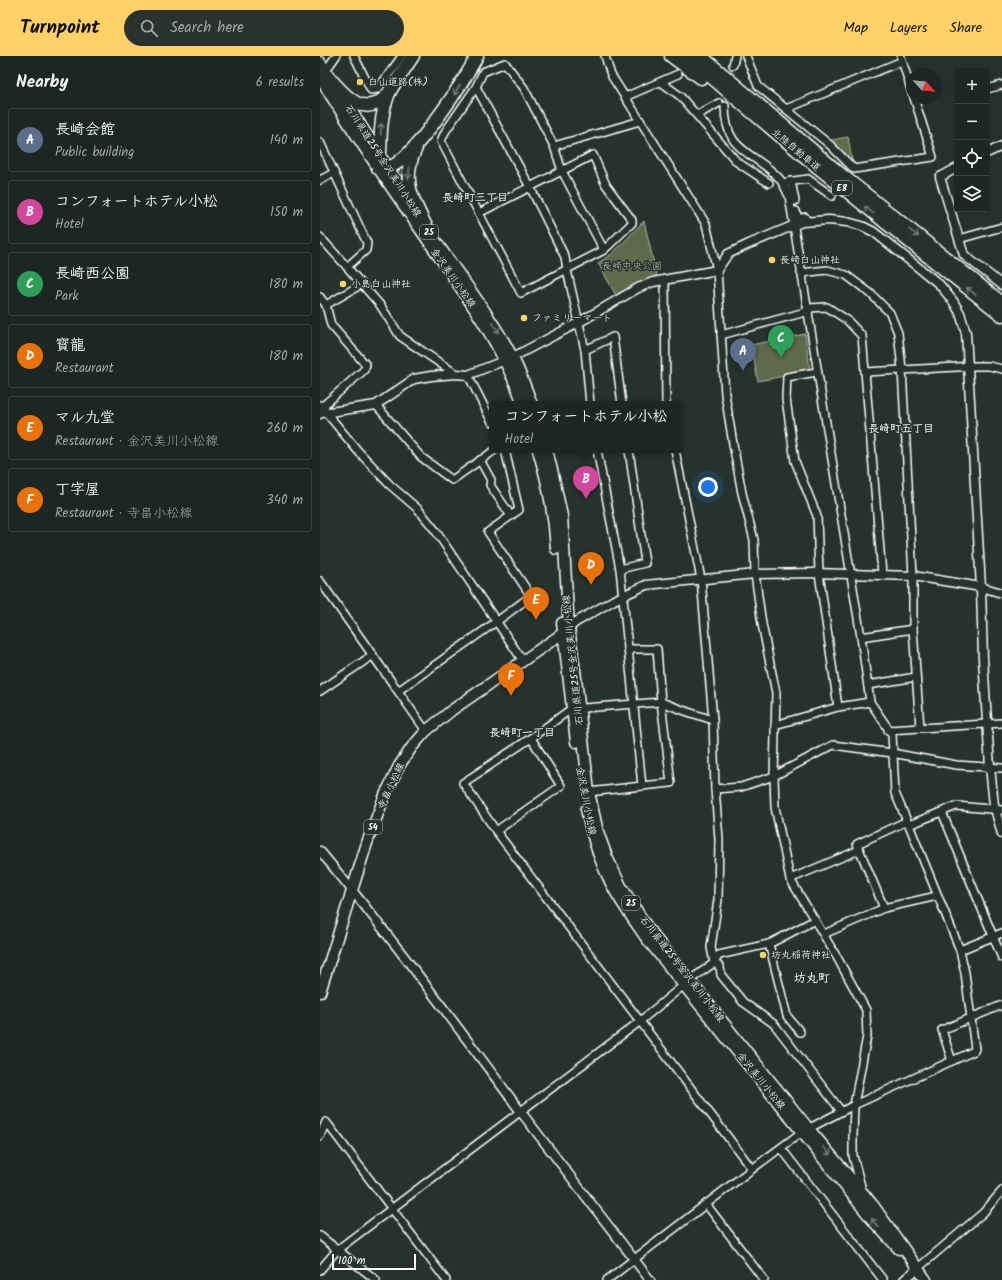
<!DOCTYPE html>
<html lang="en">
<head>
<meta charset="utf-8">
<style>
	:root { --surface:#1c2622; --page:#29322f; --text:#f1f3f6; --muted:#a0a5a5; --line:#3a4340; --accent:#ffd166 }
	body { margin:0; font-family:Kalam,"Klee One",sans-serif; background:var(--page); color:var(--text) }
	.controls { position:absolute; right:12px; top:12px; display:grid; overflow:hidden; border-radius:4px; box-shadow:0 4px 16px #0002 }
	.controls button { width:36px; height:36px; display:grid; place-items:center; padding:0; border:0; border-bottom:1px solid var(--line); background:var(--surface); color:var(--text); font:20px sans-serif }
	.compass { position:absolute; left:586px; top:12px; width:36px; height:36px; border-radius:50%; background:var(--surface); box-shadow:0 4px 16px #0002; rotate:116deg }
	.scale { position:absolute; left:12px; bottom:10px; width:84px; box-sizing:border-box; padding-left:4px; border:2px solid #fff; border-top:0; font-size:11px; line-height:14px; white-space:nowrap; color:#fff; -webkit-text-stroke:3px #26332d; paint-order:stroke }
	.you { position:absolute; left:388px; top:431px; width:14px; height:14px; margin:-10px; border:3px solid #fff; border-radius:50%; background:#1a73e8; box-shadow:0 0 0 6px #1a73e833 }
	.badge { display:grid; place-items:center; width:26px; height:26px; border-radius:50%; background:var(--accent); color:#fff; font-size:13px; font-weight:700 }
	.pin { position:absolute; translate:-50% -33px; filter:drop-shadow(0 1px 2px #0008) }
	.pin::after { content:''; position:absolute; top:21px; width:14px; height:12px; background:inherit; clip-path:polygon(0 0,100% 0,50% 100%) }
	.popup { position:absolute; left:169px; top:345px; width:194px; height:52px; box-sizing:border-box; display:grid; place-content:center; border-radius:4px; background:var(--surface); filter:drop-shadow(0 1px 3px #0005); font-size:13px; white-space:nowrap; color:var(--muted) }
	.popup b { font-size:15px; color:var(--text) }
	.popup::after { content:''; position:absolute; left:50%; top:100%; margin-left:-8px; border:8px solid transparent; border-top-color:var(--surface) }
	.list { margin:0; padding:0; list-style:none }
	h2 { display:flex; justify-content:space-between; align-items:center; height:52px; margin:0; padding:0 16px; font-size:17px }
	h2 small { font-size:13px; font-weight:400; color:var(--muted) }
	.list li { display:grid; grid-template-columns:26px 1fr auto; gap:12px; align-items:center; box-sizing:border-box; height:64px; margin:0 8px 8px; padding:0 8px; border:1px solid var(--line); border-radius:4px }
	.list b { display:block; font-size:15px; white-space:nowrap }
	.list p { margin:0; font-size:13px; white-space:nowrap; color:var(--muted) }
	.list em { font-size:13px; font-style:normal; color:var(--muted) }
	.icon { flex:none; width:22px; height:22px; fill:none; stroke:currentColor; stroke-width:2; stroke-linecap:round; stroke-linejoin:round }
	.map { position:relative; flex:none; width:682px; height:1224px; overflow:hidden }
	header { display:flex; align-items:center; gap:24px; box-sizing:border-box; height:56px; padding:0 20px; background:var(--accent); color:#111 }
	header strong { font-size:19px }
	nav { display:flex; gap:22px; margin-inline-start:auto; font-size:14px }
	.search { width:280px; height:36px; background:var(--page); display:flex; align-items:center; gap:10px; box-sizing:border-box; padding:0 14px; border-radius:22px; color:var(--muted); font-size:15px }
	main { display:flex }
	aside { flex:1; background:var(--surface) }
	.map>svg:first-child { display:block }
</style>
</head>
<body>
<header>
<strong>Turnpoint</strong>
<div class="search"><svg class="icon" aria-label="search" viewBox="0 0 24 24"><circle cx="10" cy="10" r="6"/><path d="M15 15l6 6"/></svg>Search here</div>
<nav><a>Map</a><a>Layers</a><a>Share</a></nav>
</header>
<main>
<aside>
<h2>Nearby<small>6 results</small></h2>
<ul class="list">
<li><span class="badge" style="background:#5c6f8a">A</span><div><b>長崎会館</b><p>Public building</p></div><em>140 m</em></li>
<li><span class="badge" style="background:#d1479c">B</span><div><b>コンフォートホテル小松</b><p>Hotel</p></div><em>150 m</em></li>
<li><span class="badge" style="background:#2e9e5b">C</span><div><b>長崎西公園</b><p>Park</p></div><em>180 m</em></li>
<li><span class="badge" style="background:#e8710a">D</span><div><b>寳龍</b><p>Restaurant</p></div><em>180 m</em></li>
<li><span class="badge" style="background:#e8710a">E</span><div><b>マル九堂</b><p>Restaurant · 金沢美川小松線</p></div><em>260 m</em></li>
<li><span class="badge" style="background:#e8710a">F</span><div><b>丁字屋</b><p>Restaurant · 寺畠小松線</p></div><em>340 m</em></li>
</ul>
</aside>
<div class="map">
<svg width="682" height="1224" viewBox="0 0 682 1224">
	<rect width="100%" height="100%" fill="#26332d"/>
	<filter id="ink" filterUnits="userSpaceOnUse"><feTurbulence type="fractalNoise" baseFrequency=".025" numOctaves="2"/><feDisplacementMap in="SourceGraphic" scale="8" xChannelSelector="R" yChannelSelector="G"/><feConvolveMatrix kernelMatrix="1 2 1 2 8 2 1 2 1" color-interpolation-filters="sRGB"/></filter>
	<g filter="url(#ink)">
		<!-- green -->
		<g fill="#5e6b4c" stroke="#aeb5a6">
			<polygon points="528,81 533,110 506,85"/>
			<polygon points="324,165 337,221 297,241 278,207 292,198"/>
			<polygon points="485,278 490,315 438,325 431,289"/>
		</g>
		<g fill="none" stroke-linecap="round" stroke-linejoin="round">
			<!-- minor-tunnel -->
			<g stroke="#3c4742" stroke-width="7" stroke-dasharray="7 3.5" stroke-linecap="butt">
				<polyline points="405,50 413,9"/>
				<polyline points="488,123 508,98"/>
			</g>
			<defs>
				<g id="minor">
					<polyline points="34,0 51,34 58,33 82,0"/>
					<polyline points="285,0 291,19 386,168 397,214 405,338 413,388 422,437 434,484 435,518 442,568 456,637 454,720 455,751 470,823 518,903 546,954 547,980 534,1049 533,1081 533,1100 542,1134"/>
					<polyline points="426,0 438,30 510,89 534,113 613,101 594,42"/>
					<polyline points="581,1 592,37"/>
					<polyline points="413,9 415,0"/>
					<polyline points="4,17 16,0"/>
					<polyline points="341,26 360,40 417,106 449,127"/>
					<polyline points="156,31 163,16 185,7 204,32 234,90 242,115 284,194"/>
					<polyline points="667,33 682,29"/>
					<polyline points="305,41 358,18"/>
					<path d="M405,50C405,96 431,94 458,121C463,126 466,134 469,140L541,581L550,646L572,678L575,737L587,765L537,788L564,852"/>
					<polyline points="466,53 582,5"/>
					<polyline points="377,59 399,47"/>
					<polyline points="0,86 47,187 46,194 27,211"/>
					<polyline points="234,90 320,65"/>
					<polyline points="0,124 14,117"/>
					<polyline points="471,125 475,145"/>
					<polyline points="463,128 467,126 488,123 512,140"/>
					<polyline points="476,155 478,163 485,161 487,166"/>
					<polyline points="159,157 273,99 286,129 312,164 312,167 284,194 201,237 121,85 125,76 156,31 210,131 245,201 247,214 265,294 270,348"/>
					<polyline points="0,181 27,211 60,249 80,280 136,318"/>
					<polyline points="639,183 682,171"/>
					<polyline points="481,217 507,214 526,219 550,237 570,257 578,277 582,313 593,520 593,573 600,672"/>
					<polyline points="345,224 346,348"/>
					<polyline points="0,241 6,249 11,269 46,309 44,314 4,349 5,355"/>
					<polyline points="6,249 42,228"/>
					<polyline points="488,252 507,251 527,264 542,280 562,518"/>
					<polyline points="401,279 489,255"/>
					<polyline points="265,294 293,281 302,348"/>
					<polyline points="497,316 467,321 466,343 475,405 497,460 499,517 518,651"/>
					<polyline points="545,316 655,310 669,310 682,313"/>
					<polyline points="148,319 172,366"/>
					<polyline points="0,349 38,395 70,429 98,453 115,474 203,605"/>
					<polyline points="56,349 101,401 132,424 175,394"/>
					<polyline points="355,394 381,523 393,664 395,733 399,783 398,844 391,891 394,907 400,911 401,919 423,946 454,968 521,1055"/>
					<polyline points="160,404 171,424 170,429 191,460"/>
					<polyline points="300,513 325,507 309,394"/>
					<polyline points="0,525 78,635"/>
					<polyline points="541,581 593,573"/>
					<polyline points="308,593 337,593 341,646 351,727 322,730"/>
					<polyline points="548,629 596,621"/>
					<polyline points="0,635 53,599"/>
					<polyline points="393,664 368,656 341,646 251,653 211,682 143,727 176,775 432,1113"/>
					<polyline points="455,669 518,651 550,646"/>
					<polyline points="568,674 682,667"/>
					<polyline points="106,675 78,635 176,566 211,540 168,476 199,454 185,394"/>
					<polyline points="395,733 421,731 454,720 513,689 572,697 636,709 682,712"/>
					<polyline points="269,736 322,730 300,513 277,394"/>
					<polyline points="622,756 682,902"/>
					<polyline points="176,775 241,730 211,682"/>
					<polyline points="470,823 539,794"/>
					<polyline points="504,878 564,852 617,840"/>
					<polyline points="449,888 467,960 480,976"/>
					<polyline points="640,894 682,877"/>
					<polyline points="632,1005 622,974 682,949"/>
					<polyline points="0,1080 6,1066 126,1224"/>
					<polyline points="461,1092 563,1224"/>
					<polyline points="386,1148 444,1224"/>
					<polyline points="0,1180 56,1224"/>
					<polyline points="598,1212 663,1157 682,1135"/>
					<polyline points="0,1214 17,1194 319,966 370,924 394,907 399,899 449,888 495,864"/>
					<polyline points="287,1224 432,1113 482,1076 534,1049 654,995 655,993 645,917 640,894 589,769 636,750 682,754"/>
				</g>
				<g id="tertiary">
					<polyline points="667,97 682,90"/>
					<polyline points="637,112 620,121 644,199 682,229"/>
					<polyline points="0,358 5,355 10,356 56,349 94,323 111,320 136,318 148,319 193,301 258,267 318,232 333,226 397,214 408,198 429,188 482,166 509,164 527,166 542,170 554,176 619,228 633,245 640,257 646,277 661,531 663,603 670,711 674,749 682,778"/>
					<polyline points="249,572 256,566 294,544 326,529 435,518 495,517 593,520 661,531 682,537"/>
					<path d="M0,795C70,879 135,968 201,1056C244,1112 287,1168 330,1224"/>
					<polyline points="584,1224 598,1212"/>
				</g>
				<g id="primary">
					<polyline points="0,6 92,149"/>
					<path d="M0,22C32,75 67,126 102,176C140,231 181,285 203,348"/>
					<path d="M104,168C133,212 167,253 192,300C200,315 206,332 212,348"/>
					<path d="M218,394C228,427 234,459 236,493"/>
					<polyline points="227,394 233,418 242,460 249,572 256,622 269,736 278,776 287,801 301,830 329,874 489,1073 553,1149 606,1224"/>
					<polyline points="242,567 256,686"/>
					<path d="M266,753C272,782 281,810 295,835C304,851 316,867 326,882L554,1166L579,1193"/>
					<polyline points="0,936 47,787 65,739 79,710 92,691 106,675 132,654 246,575"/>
				</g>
				<g id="motorway">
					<polyline points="351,0 381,22"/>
					<path d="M367,0C469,90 575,175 682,259"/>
					<polyline points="381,0 523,120 682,247"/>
					<path d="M13,26C28,43 46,62 67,39L93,0"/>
					<path d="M72,31C65,44 62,58 61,74C60,87 61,99 58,112C61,112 65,112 67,112C92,107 145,23 157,0"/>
					<path d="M96,92C80,124 93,145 108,174"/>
				</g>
			</defs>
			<!-- minor casing -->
			<use href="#minor" stroke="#fff" stroke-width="10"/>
			<!-- tertiary casing -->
			<use href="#tertiary" stroke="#fff" stroke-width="11"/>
			<!-- primary casing -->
			<use href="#primary" stroke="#fff" stroke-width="13"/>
			<!-- motorway casing -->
			<use href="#motorway" stroke="#fff" stroke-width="15"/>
			<!-- minor -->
			<use href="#minor" stroke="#26332d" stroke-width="7"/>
			<!-- tertiary -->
			<use href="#tertiary" stroke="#26332d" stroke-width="8"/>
			<!-- primary -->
			<use href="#primary" stroke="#26332d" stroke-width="10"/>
			<!-- motorway -->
			<use href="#motorway" stroke="#26332d" stroke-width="12"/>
		</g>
		<!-- one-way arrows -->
		<defs><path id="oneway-shaft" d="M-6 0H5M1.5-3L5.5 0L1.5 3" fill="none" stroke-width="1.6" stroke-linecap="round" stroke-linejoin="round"/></defs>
		<g stroke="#727a76">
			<use href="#oneway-shaft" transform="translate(137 34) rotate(121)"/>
			<use href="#oneway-shaft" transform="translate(61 73) rotate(-87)"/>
			<use href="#oneway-shaft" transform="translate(89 117) rotate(96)"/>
			<use href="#oneway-shaft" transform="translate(549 154) rotate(-141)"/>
			<use href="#oneway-shaft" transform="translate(594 177) rotate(38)"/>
			<use href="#oneway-shaft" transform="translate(651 235) rotate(-142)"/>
			<use href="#oneway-shaft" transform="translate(176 272) rotate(57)"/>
			<use href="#oneway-shaft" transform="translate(507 1095) rotate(51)"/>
			<use href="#oneway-shaft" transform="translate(555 1167) rotate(-130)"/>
		</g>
	</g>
	<!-- markers -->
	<g fill="#ffd166" stroke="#26332d" stroke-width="1.5">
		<circle cx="40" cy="26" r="4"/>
		<circle cx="452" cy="204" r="4"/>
		<circle cx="23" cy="228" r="4"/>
		<circle cx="204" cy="262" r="4"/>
		<circle cx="443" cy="899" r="4"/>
	</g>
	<g text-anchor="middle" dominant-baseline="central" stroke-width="3" stroke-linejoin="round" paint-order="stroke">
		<!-- shield labels -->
		<g fill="#26332d" stroke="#bec2c0" stroke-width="1">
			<rect x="512" y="125" width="20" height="14" rx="3"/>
			<rect x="100" y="169" width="18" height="14" rx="3"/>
			<rect x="44" y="764" width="18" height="14" rx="3"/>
			<rect x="302" y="840" width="18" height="14" rx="3"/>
		</g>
		<g font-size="9" font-weight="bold" fill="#fff">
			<text x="522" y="132">E8</text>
			<text x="109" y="176">25</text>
			<text x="53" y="771">54</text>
			<text x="311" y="847">25</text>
		</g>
		<!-- poi labels -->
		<g font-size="10" fill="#fff" stroke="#26332d" text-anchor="start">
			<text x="48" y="26">白山道路(株)</text>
			<text x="460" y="204">長崎白山神社</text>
			<text x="31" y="228">小島白山神社</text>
			<text x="212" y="262">ファミリーマート</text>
			<text x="451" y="899">坊丸稲荷神社</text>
		</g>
		<!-- street labels -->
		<g font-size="10" fill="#fff" stroke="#26332d">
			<text transform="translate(476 94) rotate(40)">北陸自動車道</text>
			<text transform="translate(63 105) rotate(57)">石川県道25号金沢美川小松線</text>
			<text transform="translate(133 222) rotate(55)">金沢美川小松線</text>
			<text transform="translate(253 604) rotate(-96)">石川県道25号金沢美川小松線</text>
			<text transform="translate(71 730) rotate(-65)">寺畠小松線</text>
			<text transform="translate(266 745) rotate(79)">金沢美川小松線</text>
			<text transform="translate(362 913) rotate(52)">石川県道25号金沢美川小松線</text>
			<text transform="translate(441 1025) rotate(51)">金沢美川小松線</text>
		</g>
		<!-- park labels -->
		<g font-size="10" fill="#b7bcae" stroke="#26332d">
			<text x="312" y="210">長崎中央公園</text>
		</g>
		<!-- neighbourhood labels -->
		<g font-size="11" font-weight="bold" fill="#fff" stroke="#26332d">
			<text x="155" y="142">長崎町三丁目</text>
			<text x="581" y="373">長崎町五丁目</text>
			<text x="202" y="677">長崎町一丁目</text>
		</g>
		<!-- quarter labels -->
		<g font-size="12" font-weight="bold" fill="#fff" stroke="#26332d">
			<text x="492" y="922">坊丸町</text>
		</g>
	</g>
</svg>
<div class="controls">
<button>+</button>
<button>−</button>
<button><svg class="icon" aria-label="locate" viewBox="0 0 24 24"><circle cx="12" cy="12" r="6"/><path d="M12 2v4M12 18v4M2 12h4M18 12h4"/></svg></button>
<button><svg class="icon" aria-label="layers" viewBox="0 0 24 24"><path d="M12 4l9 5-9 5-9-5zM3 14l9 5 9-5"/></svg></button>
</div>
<svg class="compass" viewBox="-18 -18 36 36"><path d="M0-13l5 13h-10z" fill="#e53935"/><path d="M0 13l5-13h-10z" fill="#a0a5a5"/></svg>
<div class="scale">100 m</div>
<div class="you"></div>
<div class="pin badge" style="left:423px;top:315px;background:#5c6f8a">A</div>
<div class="pin badge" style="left:266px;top:443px;background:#d1479c">B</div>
<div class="popup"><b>コンフォートホテル小松</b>Hotel</div>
<div class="pin badge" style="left:461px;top:302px;background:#2e9e5b">C</div>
<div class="pin badge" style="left:271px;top:529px;background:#e8710a">D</div>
<div class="pin badge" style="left:216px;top:564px;background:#e8710a">E</div>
<div class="pin badge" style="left:191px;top:640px;background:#e8710a">F</div>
</div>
</main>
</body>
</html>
